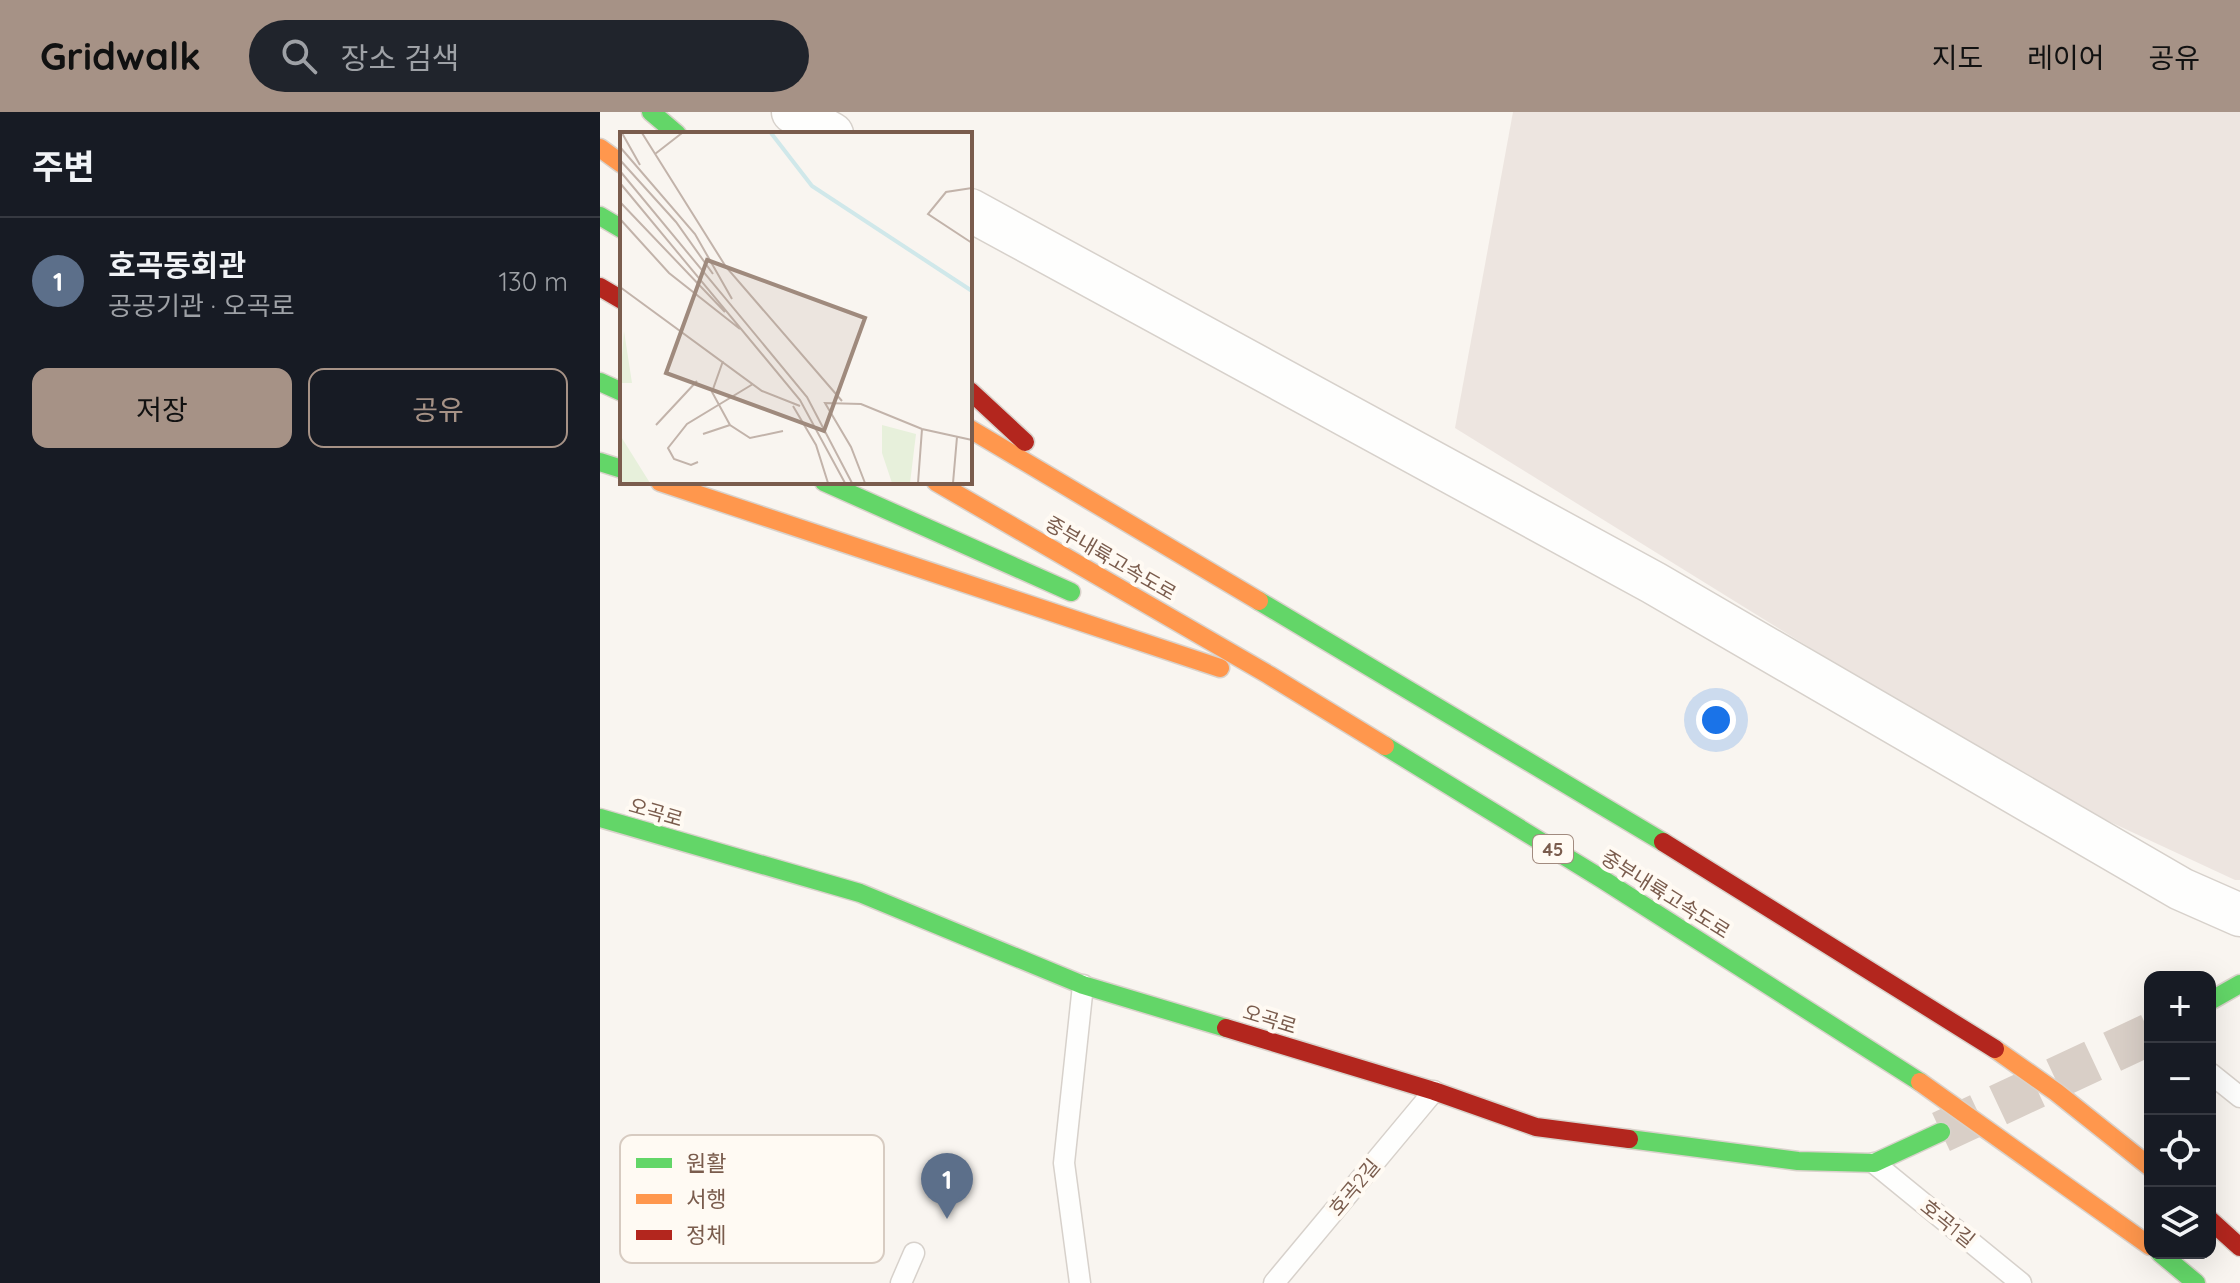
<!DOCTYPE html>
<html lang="ko">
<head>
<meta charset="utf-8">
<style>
	:root { --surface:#171b24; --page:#20242c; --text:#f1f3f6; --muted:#9ea1a6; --line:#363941; --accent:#a69286 }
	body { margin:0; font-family:Quicksand,"Noto Sans KR",sans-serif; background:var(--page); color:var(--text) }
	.controls { position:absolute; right:24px; bottom:24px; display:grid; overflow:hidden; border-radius:16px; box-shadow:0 8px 32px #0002 }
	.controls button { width:72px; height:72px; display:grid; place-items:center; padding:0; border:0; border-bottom:2px solid var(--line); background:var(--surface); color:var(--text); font:40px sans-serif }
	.you { position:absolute; left:1116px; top:608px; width:28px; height:28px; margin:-20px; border:6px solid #fff; border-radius:50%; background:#1a73e8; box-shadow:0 0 0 12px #1a73e833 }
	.badge { display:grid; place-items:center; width:52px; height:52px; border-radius:50%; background:var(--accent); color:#fff; font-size:26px; font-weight:700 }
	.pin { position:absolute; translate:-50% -66px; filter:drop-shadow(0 2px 4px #0008) }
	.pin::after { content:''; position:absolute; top:42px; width:28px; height:24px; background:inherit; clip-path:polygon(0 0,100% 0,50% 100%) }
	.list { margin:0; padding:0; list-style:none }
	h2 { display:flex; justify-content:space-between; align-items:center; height:104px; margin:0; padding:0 32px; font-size:34px }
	h2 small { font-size:26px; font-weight:400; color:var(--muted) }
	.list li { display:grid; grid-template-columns:52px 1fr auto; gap:24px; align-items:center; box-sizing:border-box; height:128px; padding:0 32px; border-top:2px solid var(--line) }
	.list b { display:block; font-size:30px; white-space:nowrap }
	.list p { margin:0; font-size:26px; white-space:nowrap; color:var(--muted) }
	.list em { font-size:26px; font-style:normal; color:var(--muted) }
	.actions { display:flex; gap:16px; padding:24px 32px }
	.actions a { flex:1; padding:18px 0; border:2px solid var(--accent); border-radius:16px; text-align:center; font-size:28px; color:var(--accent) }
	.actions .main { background:var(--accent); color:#111 }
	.icon { flex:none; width:44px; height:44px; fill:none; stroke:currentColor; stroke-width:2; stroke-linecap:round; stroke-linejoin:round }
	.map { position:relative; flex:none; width:1640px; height:1171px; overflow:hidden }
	header { display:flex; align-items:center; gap:48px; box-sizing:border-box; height:112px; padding:0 40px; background:var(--accent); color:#111 }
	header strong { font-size:38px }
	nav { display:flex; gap:44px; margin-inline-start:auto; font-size:28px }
	.search { width:560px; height:72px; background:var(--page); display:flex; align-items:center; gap:20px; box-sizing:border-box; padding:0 28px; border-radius:44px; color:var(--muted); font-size:30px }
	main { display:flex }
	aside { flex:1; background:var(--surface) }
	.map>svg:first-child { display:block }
</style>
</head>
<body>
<header>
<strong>Gridwalk</strong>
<div class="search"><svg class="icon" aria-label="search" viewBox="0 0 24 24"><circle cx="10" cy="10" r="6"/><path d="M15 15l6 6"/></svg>장소 검색</div>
<nav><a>지도</a><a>레이어</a><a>공유</a></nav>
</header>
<main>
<aside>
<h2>주변<small></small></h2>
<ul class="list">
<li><span class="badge" style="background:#5c6f8a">1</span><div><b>호곡동회관</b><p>공공기관 · 오곡로</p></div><em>130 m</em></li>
</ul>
<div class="actions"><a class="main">저장</a><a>공유</a></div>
</aside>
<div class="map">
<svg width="1640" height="1171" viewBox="0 0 1640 1171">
	<rect width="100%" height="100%" fill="#f9f5f0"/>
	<!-- industrial -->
	<polygon fill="#ede5e0" points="913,0 1640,0 1640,768 1635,768 1435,675 855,316"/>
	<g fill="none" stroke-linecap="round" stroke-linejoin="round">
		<!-- street-tunnel -->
		<polyline stroke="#d9cfc7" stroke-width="42" stroke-dasharray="42 21" stroke-linecap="butt" points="1341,1020 1550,922"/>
		<defs>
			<g id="lane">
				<polyline points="1610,961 1640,985"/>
				<polyline points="1274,1051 1421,1171"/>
				<polyline points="301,1171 314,1141"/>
				<polyline points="480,1171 464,1051 483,873"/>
				<polyline points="674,1171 834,979"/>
			</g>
			<g id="street">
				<polyline points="193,0 232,22"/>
				<polyline points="370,98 1054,471 1581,777 1640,803"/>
			</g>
			<g id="fast">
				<polyline points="51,0 77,22"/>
				<polyline points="0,104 22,117"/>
				<polyline points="0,270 22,280"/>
				<polyline points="0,350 22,357"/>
				<polyline points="224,370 471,480"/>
				<polyline points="659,489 1063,730"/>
				<polyline points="785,634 1002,767 1320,970"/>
				<polyline points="0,706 260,781 483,873 626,916"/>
				<polyline points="1610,889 1640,872"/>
				<polyline points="1029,1027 1198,1049 1274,1051 1341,1020"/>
				<polyline points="1560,1141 1596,1171"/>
			</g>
			<g id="slow">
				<polyline points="0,36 22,52"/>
				<polyline points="370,317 659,489"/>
				<polyline points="60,370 620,556"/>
				<polyline points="336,370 669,563 785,634"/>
				<polyline points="1395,937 1456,980 1550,1055"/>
				<polyline points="1320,970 1550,1134"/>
			</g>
			<g id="jam">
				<polyline points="0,175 22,188"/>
				<polyline points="370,279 425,330"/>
				<polyline points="1063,730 1395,937"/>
				<polyline points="626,916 834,979 936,1015 1029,1027"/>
				<polyline points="1610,1108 1640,1135"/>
			</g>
		</defs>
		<!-- lane casing -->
		<use href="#lane" stroke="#d7d1cb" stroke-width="23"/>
		<!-- street casing -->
		<use href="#street" stroke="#d7d1cb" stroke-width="45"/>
		<!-- fast casing -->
		<use href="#fast" stroke="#d9d2cb" stroke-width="21"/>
		<!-- slow casing -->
		<use href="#slow" stroke="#d9d2cb" stroke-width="21"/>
		<!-- jam casing -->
		<use href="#jam" stroke="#d9d2cb" stroke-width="21"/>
		<!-- lane -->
		<use href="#lane" stroke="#fefefd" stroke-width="20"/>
		<!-- street -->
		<use href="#street" stroke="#fefefd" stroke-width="42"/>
		<!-- fast -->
		<use href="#fast" stroke="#63d668" stroke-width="18"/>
		<!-- slow -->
		<use href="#slow" stroke="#ff974d" stroke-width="18"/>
		<!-- jam -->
		<use href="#jam" stroke="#b3261e" stroke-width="18"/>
	</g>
	<g text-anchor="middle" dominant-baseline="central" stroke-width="8" stroke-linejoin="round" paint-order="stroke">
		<!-- shield labels -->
		<rect fill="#fffaf3" stroke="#a28b7f" stroke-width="2" x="933" y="723" width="40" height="28" rx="6"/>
		<g font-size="18" font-weight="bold" fill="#7a5c4d">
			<text x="953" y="737">45</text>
		</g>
		<!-- street labels -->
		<g font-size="20" fill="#7a5c4d" stroke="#fffaf3">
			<text transform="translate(511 446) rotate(30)">중부내륙고속도로</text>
			<text transform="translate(56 700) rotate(16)">오곡로</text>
			<text transform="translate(1066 782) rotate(32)">중부내륙고속도로</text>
			<text transform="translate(670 907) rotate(17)">오곡로</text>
			<text transform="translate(754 1075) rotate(-50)">호곡2길</text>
			<text transform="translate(1348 1111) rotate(39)">호곡1길</text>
		</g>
	</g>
	<!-- overview -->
	<g transform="translate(20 20)">
		<rect width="352" height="352" fill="#f9f5f0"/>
		<path d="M4,199L12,251H0ZM262,293L296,302L290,351H272L262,321ZM0,303L30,351H0Z" fill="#e7f0db"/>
		<path fill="none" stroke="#d0e8ea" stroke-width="4" d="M151,1L192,54L352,159"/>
		<path fill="none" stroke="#c2b3aa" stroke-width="2" d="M2,1L20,33M22,1L106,135L222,269M0,15L75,102L112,167M35,22L62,1M0,28L56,90L93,142M0,39L187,265L232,351M0,51L180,268L225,351M352,56L326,60L308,82L352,111M0,70L105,180M0,87L49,141L120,197M0,155L142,259L180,274M103,229L92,260L110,293L130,306L163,299M173,274L196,313L208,351M36,293L77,249M83,302L110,293M78,330L71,333L54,327L48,316L67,292L133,252M245,351L231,315L205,271L241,272L302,297L352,308M298,351L302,297M333,351L337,305"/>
		<path fill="#9f8a7d" fill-opacity="0.15" stroke="#9f8a7d" stroke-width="4" d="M87,128L245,186L204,299L46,241Z"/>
		<rect width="352" height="352" fill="none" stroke="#7a5c4d" stroke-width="4"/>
	</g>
	<!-- legend -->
	<rect x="20" y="1023" width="264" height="128" rx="12" fill="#fffaf3" stroke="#d7cbc1" stroke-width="2"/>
	<rect x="36" y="1046" width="36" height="10" fill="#63d668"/>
	<rect x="36" y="1082" width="36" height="10" fill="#ff974d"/>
	<rect x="36" y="1118" width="36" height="10" fill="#b3261e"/>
	<g font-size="22" fill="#7a5c4d">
		<text x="86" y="1059">원활</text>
		<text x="86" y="1095">서행</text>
		<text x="86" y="1131">정체</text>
	</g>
</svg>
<div class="controls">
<button>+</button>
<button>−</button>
<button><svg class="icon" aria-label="locate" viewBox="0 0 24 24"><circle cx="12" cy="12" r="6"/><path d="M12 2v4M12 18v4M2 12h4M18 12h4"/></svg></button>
<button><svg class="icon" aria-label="layers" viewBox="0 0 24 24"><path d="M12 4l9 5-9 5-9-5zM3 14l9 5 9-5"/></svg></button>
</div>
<div class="you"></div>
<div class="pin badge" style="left:347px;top:1107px;background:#5c6f8a">1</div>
</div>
</main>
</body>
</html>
